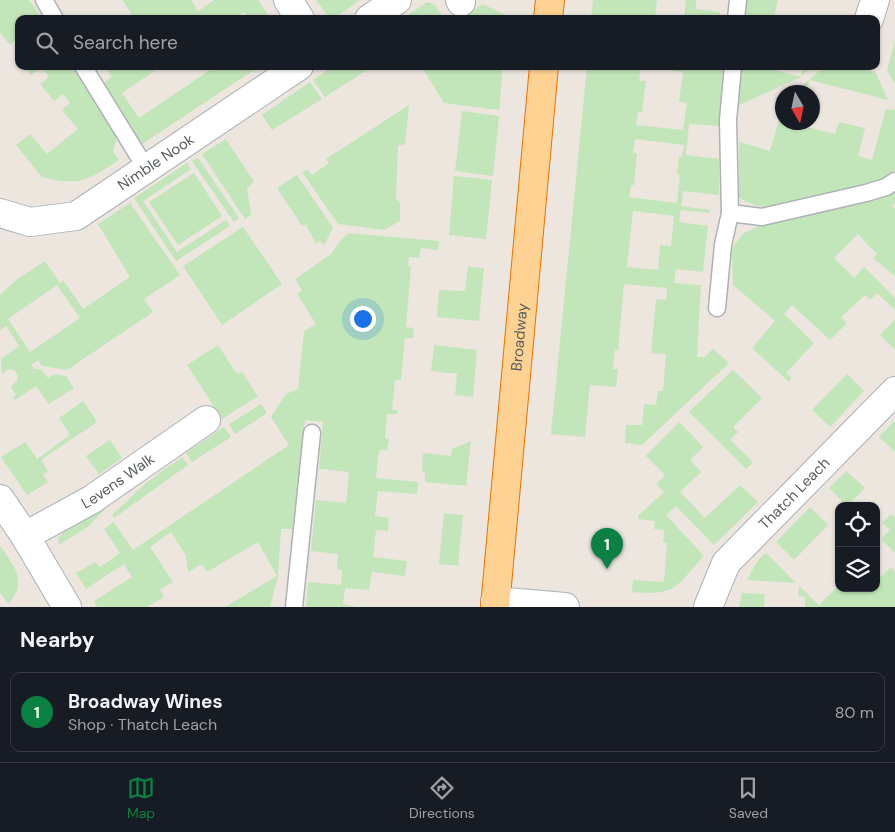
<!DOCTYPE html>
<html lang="en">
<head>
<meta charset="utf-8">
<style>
	:root { --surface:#171b24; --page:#242831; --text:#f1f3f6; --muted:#9ea1a6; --line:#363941; --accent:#0b8043 }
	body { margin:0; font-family:"DM Sans",sans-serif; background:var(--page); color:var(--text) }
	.controls { position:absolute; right:15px; bottom:15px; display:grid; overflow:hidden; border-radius:10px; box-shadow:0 1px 4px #0004 }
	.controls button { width:45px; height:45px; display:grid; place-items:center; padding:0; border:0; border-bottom:1px solid var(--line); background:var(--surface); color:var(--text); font:25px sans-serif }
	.compass { position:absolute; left:775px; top:85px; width:45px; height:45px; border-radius:50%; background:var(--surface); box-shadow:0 1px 4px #0004; rotate:171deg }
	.you { position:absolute; left:362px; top:318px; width:18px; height:18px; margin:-12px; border:4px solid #fff; border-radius:50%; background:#1a73e8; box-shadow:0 0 0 8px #1a73e833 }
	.badge { display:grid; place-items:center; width:32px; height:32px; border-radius:50%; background:var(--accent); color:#fff; font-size:16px; font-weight:700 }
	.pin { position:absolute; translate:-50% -41px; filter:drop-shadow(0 1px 2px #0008) }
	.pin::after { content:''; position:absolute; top:26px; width:18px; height:15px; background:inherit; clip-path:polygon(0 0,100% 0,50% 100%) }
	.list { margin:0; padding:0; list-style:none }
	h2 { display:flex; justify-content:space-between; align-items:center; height:65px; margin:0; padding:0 20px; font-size:21px }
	h2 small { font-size:16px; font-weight:400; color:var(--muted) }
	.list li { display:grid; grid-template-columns:32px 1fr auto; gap:15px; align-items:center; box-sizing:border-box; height:80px; margin:0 10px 10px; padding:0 10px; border:1px solid var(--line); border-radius:10px }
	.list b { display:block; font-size:19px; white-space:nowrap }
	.list p { margin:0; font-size:16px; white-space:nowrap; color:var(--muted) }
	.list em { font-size:16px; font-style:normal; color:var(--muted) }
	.icon { flex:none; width:28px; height:28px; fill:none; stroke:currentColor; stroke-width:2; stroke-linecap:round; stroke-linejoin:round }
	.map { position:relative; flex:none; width:895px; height:607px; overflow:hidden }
	.search { position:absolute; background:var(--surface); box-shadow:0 1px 4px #0004; left:15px; right:15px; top:15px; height:55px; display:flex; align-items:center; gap:12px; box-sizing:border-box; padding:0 18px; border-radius:10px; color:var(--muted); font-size:19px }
	.sheet { height:155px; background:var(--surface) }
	nav { display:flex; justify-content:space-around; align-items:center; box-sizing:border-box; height:70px; border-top:1px solid var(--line); background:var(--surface); font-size:14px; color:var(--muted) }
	nav a { display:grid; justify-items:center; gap:2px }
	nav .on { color:var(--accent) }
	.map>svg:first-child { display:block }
</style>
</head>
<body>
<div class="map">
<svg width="895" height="607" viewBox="0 0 895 607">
	<rect width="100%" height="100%" fill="#ece6df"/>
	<!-- green -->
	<g fill="#c3e5ba" fill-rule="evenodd">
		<polygon points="0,0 29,0 41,16 37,19 19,19 19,33 15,36 17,38 10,45 0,32"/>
		<polygon points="122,0 191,0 198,11 214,0 258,0 271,19 249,19 244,12 234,19 135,19"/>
		<polygon points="316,0 360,0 336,17 327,15"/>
		<polygon points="593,0 657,0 655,19 591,19"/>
		<polygon points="686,0 696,0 696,9 720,12 720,19 684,19"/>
		<polygon points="744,0 778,0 774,17 779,19 742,19"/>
		<polygon points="427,2 435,5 444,19 402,19"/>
		<polygon points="483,4 507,16 507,19 459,19"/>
		<polygon points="895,41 895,84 887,70"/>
		<path d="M25,66H74L118,133L113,152L119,160C88,180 80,187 42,177L16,145L30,134L47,154L78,129L62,110L70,103L63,94L54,101L40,84L49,77L42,67L31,75Z"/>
		<polygon points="105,66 162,66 122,93 139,118 216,66 260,66 142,144 102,84 112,77"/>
		<polygon points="333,66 373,66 325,97 313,80"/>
		<polygon points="421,66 503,66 499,110 444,103"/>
		<path d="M587,66H723L719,126L689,124L686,155L719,159V195L683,191L681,206L710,210L709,213L681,210L679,222L708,226L703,272L676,269L674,283L701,285L697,357H705L713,349L729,363L642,445L625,443L626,425H642L644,404L656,405L658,391H663L666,354L651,353L656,299L666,300L667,288L624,284L618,350H615L613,369H618L616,387L590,385L585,437L551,434ZM641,67L683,72L679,102L687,103L683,130L636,125L638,112H642L646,81H639ZM635,139L684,145L682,157L679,156L677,174L680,175L677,203L629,197L631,185H634L637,153H633ZM633,211L674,216L671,246L660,245L658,270L627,267Z"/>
		<polygon points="738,66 777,66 777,71 801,77 804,66 812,66 801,77 735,107"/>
		<polygon points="825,66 850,66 876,73 888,100 809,80 806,92 795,92"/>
		<polygon points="310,82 322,99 272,130 262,115"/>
		<polygon points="409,105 405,144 398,146 396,199 400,202 400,221 384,230 338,224 302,172 307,169 312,175 329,163 326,159"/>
		<path d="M782,109V122L798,123V125L835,134L839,122L865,128L858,156L872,160L886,109L895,110V170L883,181L773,207C759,207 750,205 739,197V142L770,151Z"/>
		<polygon points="462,111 499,116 493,176 455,171"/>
		<polygon points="226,139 254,182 247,188 251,215 245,219 202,154"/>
		<polygon points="198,158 239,218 234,222 192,161"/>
		<polygon points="187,163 191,169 143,201 177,252 226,220 230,226 176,261 134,198"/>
		<polygon points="194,173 222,216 178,245 149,202"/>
		<polygon points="297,175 333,228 324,245 320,241 316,244 306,225 302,226 277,188"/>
		<polygon points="454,176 492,180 486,239 449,235"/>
		<polygon points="895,192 895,203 892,206 895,209 895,276 873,258 877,254 858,234 834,258 854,278 864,267 895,298 895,310 877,293 870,300 865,295 841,317 847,323 830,340 792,305 784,314 814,343 786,373 792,378 789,382 752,348 775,321 733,285 732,248 744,233 763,224 885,197"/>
		<path d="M130,203L180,275L144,299L153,312L67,370L42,366L38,360L31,365L34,369H41L48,378L55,374L66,376L74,388L49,404L36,386L15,400L13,397L16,395L11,386L16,382L18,376L14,370L8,369L2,374L1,359L19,346L6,326L0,330V295L16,280L45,261L60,283L63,280L83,309L130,277L98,224ZM57,285L80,318L30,352L8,319Z"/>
		<polygon points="243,227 282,284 222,325 183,266"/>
		<polygon points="348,233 439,241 438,250 421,248 419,258 409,257 408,266 411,266 406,327 414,328 413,338 405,338 401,380 395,380 392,410 398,410 397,414 387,414 385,438 389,439 387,450 379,450 376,478 418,482 417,494 378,491 375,516 389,518 388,531 376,530 373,557 407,561 405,576 372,572 369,590 345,588 343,604 356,607 306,607 308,582 341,585 342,570 337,569 338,554 311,551 316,500 346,503 349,472 319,469 323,422 305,420 294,529 281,529 278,576 270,607 225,607 277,576 258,542 207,572 202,564 188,572 186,556 171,532 150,547 173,582 160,590 164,597 147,607 97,607 94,601 132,577 124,564 86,589 76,573 95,562 100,567 120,553 104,529 114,522 133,550 289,445 271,417 286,394 298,389 304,331 316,324 297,294 302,290 295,279 331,254 340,241"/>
		<polygon points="468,267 484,268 479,321 437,317 439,290 465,291"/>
		<polygon points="895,319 895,350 880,335"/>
		<polygon points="218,345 237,374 242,372 258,396 222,419 187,365"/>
		<polygon points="434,345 477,350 473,397 455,395 457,374 431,371"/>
		<polygon points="733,370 762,398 733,427 738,432 730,440 753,462 746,469 689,412"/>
		<polygon points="847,374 864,391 830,427 812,410"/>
		<polygon points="83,401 97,422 41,460 48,471 43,474 48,482 27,495 1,457 25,442 37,459 70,435 59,418"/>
		<polygon points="261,404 267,413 235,434 229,424"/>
		<polygon points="895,420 895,452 879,437"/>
		<path d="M679,422L703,447L690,460L701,472L680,492L704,517L705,518L740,485L758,502L714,545L676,506L666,515L704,556C675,587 677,596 632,592L633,580L664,582L667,543L663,542L664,530L654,529L655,521L638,519V516L664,492L656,484L665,475L646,456Z"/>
		<polygon points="224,427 231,437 192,462 186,453"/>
		<polygon points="110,440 122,458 99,474 86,456"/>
		<polygon points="471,441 466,486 425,482 425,472 422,471 423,453 451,456 452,449"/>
		<polygon points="182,457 188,465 114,518 112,515 146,483"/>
		<polygon points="846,471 865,488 847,506 829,488"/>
		<polygon points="119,494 89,526 59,545 58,539 63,533 60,527"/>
		<polygon points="810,507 828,525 794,560 776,542"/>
		<polygon points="444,513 463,515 458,566 439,564"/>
		<polygon points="891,514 895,517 895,553 881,539 890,530 882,523"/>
		<path d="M0,546C14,566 29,582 8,604L0,592Z"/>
		<polygon points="766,553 796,583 747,580 758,560"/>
		<polygon points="891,567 895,572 895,607 805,607 805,597 798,596 799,586 819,605 839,585 839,588 876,588 876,572 881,577"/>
		<polygon points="742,593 765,594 764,607 739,607"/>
	</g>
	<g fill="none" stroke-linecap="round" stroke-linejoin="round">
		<defs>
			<g id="service">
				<polyline points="44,0 55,19"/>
				<polyline points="736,19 738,0"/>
				<polyline points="83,66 147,170"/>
				<polyline points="730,213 728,120 733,66"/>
				<polyline points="717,308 723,245 730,213 762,217 866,193 886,187 895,181"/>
				<polyline points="294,607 312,433"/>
			</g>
			<g id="minor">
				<polyline points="288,0 300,19"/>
				<polyline points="460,0 461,2"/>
				<polyline points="369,19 397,0"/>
				<polyline points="869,19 875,0"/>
				<path id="s1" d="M0,213L30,222L76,216L299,66"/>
				<polyline points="0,499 25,536 67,607"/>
				<path id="s2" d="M25,536L91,500L206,420"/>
				<polyline points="495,601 565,607"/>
				<path id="s3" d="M708,607L726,563L895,391"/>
			</g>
			<g id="trunk">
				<polyline points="548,19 550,0"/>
				<path id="s4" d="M495,607L544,66"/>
			</g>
		</defs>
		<!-- service casing -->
		<use href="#service" stroke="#adb2b6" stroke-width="19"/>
		<!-- minor casing -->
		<use href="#minor" stroke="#adb2b6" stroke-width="30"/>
		<!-- trunk casing -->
		<use href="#trunk" stroke="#eb7100" stroke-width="30"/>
		<!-- service -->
		<use href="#service" stroke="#fff" stroke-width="16"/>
		<!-- minor -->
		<use href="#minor" stroke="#fff" stroke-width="28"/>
		<!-- trunk -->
		<use href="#trunk" stroke="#fed292" stroke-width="28"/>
	</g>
	<g text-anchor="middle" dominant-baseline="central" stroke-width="4" stroke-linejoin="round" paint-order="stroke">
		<!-- street labels -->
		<g font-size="15" fill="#585e61" stroke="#fff">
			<text stroke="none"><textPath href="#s1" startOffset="174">Nimble Nook</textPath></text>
			<text stroke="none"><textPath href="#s4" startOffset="271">Broadway</textPath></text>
			<text stroke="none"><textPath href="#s2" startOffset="108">Levens Walk</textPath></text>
			<text stroke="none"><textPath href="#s3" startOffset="145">Thatch Leach</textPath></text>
		</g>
	</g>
</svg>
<div class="controls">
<button><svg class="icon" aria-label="locate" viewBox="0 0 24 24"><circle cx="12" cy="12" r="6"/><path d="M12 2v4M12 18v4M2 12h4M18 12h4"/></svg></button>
<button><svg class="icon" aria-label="layers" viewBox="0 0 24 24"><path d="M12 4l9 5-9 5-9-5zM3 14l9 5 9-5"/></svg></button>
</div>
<svg class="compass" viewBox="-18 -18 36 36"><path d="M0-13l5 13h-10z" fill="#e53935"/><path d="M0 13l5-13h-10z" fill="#9ea1a6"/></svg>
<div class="you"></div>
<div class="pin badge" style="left:607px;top:569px">1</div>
<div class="search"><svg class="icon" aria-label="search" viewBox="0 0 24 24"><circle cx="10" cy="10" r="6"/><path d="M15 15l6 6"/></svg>Search here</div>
</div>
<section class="sheet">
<h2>Nearby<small></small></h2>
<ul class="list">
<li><span class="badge">1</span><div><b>Broadway Wines</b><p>Shop · Thatch Leach</p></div><em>80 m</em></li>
</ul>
</section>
<nav>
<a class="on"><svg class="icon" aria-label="map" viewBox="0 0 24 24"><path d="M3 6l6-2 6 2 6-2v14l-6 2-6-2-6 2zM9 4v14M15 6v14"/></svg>Map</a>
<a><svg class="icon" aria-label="directions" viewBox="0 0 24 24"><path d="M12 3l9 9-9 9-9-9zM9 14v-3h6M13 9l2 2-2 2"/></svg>Directions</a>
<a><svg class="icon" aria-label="saved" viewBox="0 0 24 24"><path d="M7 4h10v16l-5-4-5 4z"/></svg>Saved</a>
</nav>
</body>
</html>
